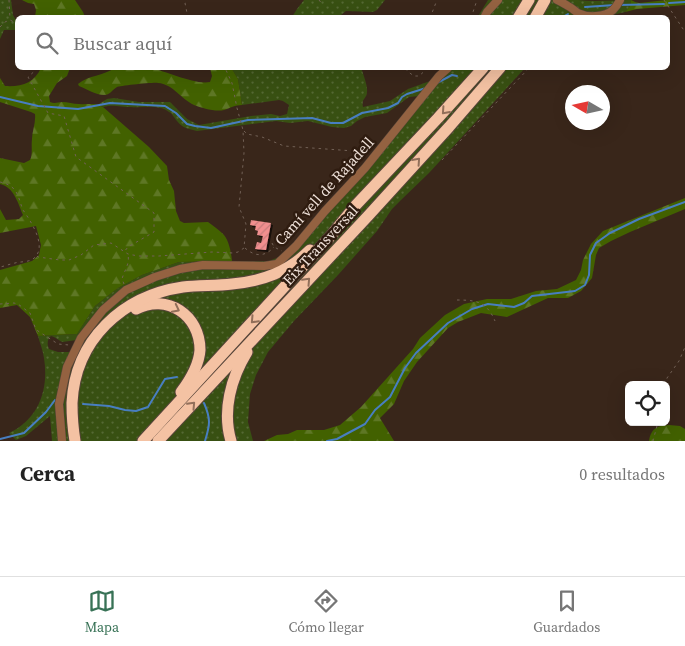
<!DOCTYPE html>
<html lang="es">
<head>
<meta charset="utf-8">
<style>
	:root { --surface:#fff; --page:#f2f2f2; --text:#222; --muted:#767676; --line:#e0e0e0; --accent:#387256 }
	body { margin:0; font-family:"Source Serif 4",serif; background:var(--page); color:var(--text) }
	.controls { position:absolute; right:15px; bottom:15px; display:grid; overflow:hidden; border-radius:8px; box-shadow:0 5px 20px #0002 }
	.controls button { width:45px; height:45px; display:grid; place-items:center; padding:0; border:0; border-bottom:1px solid var(--line); background:var(--surface); color:var(--text); font:25px sans-serif }
	.compass { position:absolute; left:565px; top:85px; width:45px; height:45px; border-radius:50%; background:var(--surface); box-shadow:0 5px 20px #0002; rotate:279deg }
	.list { margin:0; padding:0; list-style:none }
	h2 { display:flex; justify-content:space-between; align-items:center; height:65px; margin:0; padding:0 20px; font-size:21px }
	h2 small { font-size:16px; font-weight:400; color:var(--muted) }
	.icon { flex:none; width:28px; height:28px; fill:none; stroke:currentColor; stroke-width:2; stroke-linecap:round; stroke-linejoin:round }
	.map { position:relative; flex:none; width:685px; height:441px; overflow:hidden }
	.search { position:absolute; background:var(--surface); box-shadow:0 5px 20px #0002; left:15px; right:15px; top:15px; height:55px; display:flex; align-items:center; gap:12px; box-sizing:border-box; padding:0 18px; border-radius:8px; color:var(--muted); font-size:19px }
	.sheet { height:135px; background:var(--surface) }
	nav { display:flex; justify-content:space-around; align-items:center; box-sizing:border-box; height:70px; border-top:1px solid var(--line); background:var(--surface); font-size:14px; color:var(--muted) }
	nav a { display:grid; justify-items:center; gap:2px }
	nav .on { color:var(--accent) }
	.map>svg:first-child { display:block }
</style>
</head>
<body>
<div class="map">
<svg width="685" height="441" viewBox="0 0 685 441">
	<defs>
		<pattern id="green-dots" width="8" height="8" patternUnits="userSpaceOnUse" patternTransform="scale(1.25)"><rect width="8" height="8" fill="#385012"/><path d="M2 2h.1M6 6h.1" fill="none" stroke="#556934" stroke-width="1.8" stroke-linecap="round"/></pattern>
		<pattern id="forest-firs" width="22" height="20" patternUnits="userSpaceOnUse" patternTransform="scale(1.25)"><rect width="22" height="20" fill="#426100"/><path d="M5 1l3.5 6h-7zM16 11l3.5 6h-7z" fill="#5e7725"/></pattern>
		<pattern id="building-hatch" width="6" height="6" patternUnits="userSpaceOnUse" patternTransform="scale(1.25)"><rect width="6" height="6" fill="#f18f8f"/><path d="M-1 1l2-2M0 6l6-6M5 7l2-2" fill="none" stroke="#c77c7c"/></pattern>
		<filter id="shadow"><feDropShadow dx="2" dy="2" stdDeviation="0" flood-color="#0009"/></filter>
	</defs>
	<rect width="100%" height="100%" fill="#39261a"/>
	<!-- green -->
	<g fill="url(#green-dots)" fill-rule="evenodd">
		<polygon points="0,0 11,0 13,15 17,22 18,30 4,30 0,39"/>
		<polygon points="304,0 385,0 377,10 373,12 346,11 341,15 342,17 292,17 297,9"/>
		<path d="M488,0H578C595,2 613,0 631,0L630,6L625,12L604,17L477,18Z"/>
		<path d="M233,68H361C363,73 368,87 367,92C367,99 361,98 363,107L390,101L408,89L433,80L442,68H525L429,173L401,200L392,209L377,231L338,275L294,321L268,352L256,375L250,394L248,422L253,441H52L50,416L26,436L16,440L9,433C39,419 49,389 44,358C43,351 40,343 38,336L77,334L95,306L118,288L142,275L179,262L269,261L279,257L292,246L378,148L419,96L409,97L387,113L365,117L357,121L351,126L344,128L332,127L308,121L290,123L276,121L197,131C189,129 182,128 177,121C174,118 173,114 169,112C159,104 142,108 131,107C121,107 113,104 103,107L99,104L107,99L114,98L139,102H170L187,119L199,125L251,116L271,114L280,116L287,114L289,105L283,101L279,100L242,105L238,79L232,69ZM51,336L54,337L62,342L77,340L70,352H58L49,349C47,345 47,339 51,336Z"/>
	</g>
	<!-- forest -->
	<g fill="url(#forest-firs)">
		<polygon points="22,0 75,0 83,12 85,17 35,17 36,10 34,4 28,3"/>
		<polygon points="631,0 635,2 639,3 667,0 685,0 685,5 637,9 625,12 630,6"/>
		<path d="M41,68H70L67,76L57,83L49,96L50,102C55,104 58,102 62,102C68,102 73,104 79,104C88,105 95,102 103,107L149,147L167,166L169,180L174,191L176,211L180,221L184,223L208,222C213,226 218,229 222,233C229,239 231,252 232,261L179,262L142,275L118,288L95,306L77,334L38,336L30,317L17,305L0,308V270L32,261L39,255L41,245L36,226L0,233V209L6,220L19,219L23,215C18,203 14,187 0,184V158L24,163L30,160C33,154 31,147 32,139C32,131 36,123 35,114L31,112L0,102V78L5,86C22,87 34,83 41,68Z"/>
		<path d="M115,68C126,67 139,66 150,68C167,71 194,85 210,82L212,76L210,68H233L232,69L238,79L242,105C235,105 230,108 224,110C215,112 202,108 194,105C181,99 173,84 158,83C154,82 119,86 117,87C112,90 110,95 104,95C96,95 87,89 79,86L78,84C89,75 103,76 115,68Z"/>
		<polygon points="685,198 685,209 630,232 611,241 599,248 596,255 592,278 581,291 568,298 548,298 507,317 481,313 458,322 448,328 417,362 404,381 394,404 380,418 394,441 264,441 277,435 288,434 297,430 324,430 340,425 361,407 413,349 420,338 445,315 464,304 487,299 511,299 536,291 557,289 576,280 581,270 583,260 591,244 603,231"/>
		<path d="M669,425L680,426L685,429V441H649C651,428 657,426 669,425Z"/>
	</g>
	<g fill="none" stroke-linecap="round" stroke-linejoin="round">
		<!-- stream -->
		<g stroke="#487ec1" stroke-width="2">
			<polyline points="669,3 685,2"/>
			<polyline points="619,5 664,4"/>
			<polyline points="585,7 615,5"/>
			<polyline points="561,18 568,14"/>
			<polyline points="437,83 452,75 457,76"/>
			<polyline points="0,97 38,106 78,109 110,103 165,106 176,113 187,124 195,126 211,128 248,120 312,118 331,123 343,123 362,113 388,108 398,103 402,97 407,94 426,88"/>
			<path d="M204,403C211,419 210,425 205,441"/>
			<polyline points="83,404 109,406 125,410 136,411 148,407 165,379 177,377"/>
			<polyline points="0,439 24,433 46,412 55,400"/>
			<polyline points="327,441 337,439 365,424 375,410 390,397 405,368 416,353 448,323 472,309 488,304 514,307 524,303 532,296 575,291 585,285 589,275 590,255 596,243 610,233 639,219 685,202"/>
		</g>
	</g>
	<!-- building -->
	<polygon fill="url(#building-hatch)" filter="url(#shadow)" points="251,220 271,223 266,250 255,249 257,242 261,243 263,236 257,235 258,231 255,230 256,226 250,225"/>
	<g fill="none" stroke-linecap="round" stroke-linejoin="round">
		<defs>
			<g id="minor">
				<path d="M557,0C561,2 565,4 568,6C572,8 575,11 578,13C588,18 605,17 613,10C616,7 618,4 620,0"/>
				<polyline points="484,18 487,12 498,0"/>
				<polyline points="62,441 59,404 67,367 81,338 103,310 126,290 155,277 180,269 203,265 264,266 277,264 296,246 325,211 365,168 439,76 448,68"/>
			</g>
			<g id="highway">
				<polyline points="518,18 529,0"/>
				<polyline points="535,18 545,0"/>
				<path d="M136,309C167,293 200,315 200,350C199,365 190,380 181,392"/>
				<path d="M75,441C73,429 72,416 72,403C75,340 122,296 183,287C199,285 216,286 232,284C263,281 288,272 310,250"/>
				<polyline points="143,441 329,238 356,205 438,118 483,68"/>
				<polyline points="158,441 368,216 449,127 500,68"/>
				<path d="M231,441C222,411 231,378 247,352"/>
			</g>
		</defs>
		<!-- minor casing -->
		<use href="#minor" stroke="#564439" stroke-width="9"/>
		<!-- highway casing -->
		<use href="#highway" stroke="#564439" stroke-width="13"/>
		<!-- path -->
		<g stroke="#726156" stroke-width="1" stroke-dasharray="2.5 4" stroke-linecap="butt">
			<polyline points="9,0 10,19"/>
			<polyline points="319,0 323,5"/>
			<polyline points="664,0 685,32"/>
			<polyline points="188,18 185,3 188,0"/>
			<polyline points="430,18 437,0"/>
			<polyline points="471,18 477,0"/>
			<polyline points="0,27 5,22 10,20 18,24"/>
			<polyline points="38,68 28,77 48,113 64,116 76,157 154,213 154,232 128,247 124,252"/>
			<polyline points="407,68 407,71 414,76 419,76 428,68"/>
			<polyline points="244,131 247,134 262,137 284,146 368,152"/>
			<polyline points="442,160 529,68"/>
			<path d="M0,182C5,183 10,185 14,189C19,195 20,203 23,210C30,220 46,244 36,256C31,263 22,261 15,263C10,264 5,266 0,267"/>
			<polyline points="272,243 274,247 282,251"/>
			<path d="M245,248C255,257 265,257 274,247"/>
			<polyline points="37,256 38,257 60,260 69,260 81,255 94,245 111,243 128,254 138,256 159,256 212,252 233,253 238,252 244,248 246,224 239,207 244,153 243,130 237,108 232,83 225,68"/>
			<path d="M124,284L122,279C124,271 130,264 128,255"/>
			<path d="M457,300C477,300 487,302 495,321"/>
			<polyline points="0,304 14,303 18,304 30,313 35,327 38,331 58,344 69,345"/>
			<polyline points="666,385 667,378 679,361 685,347"/>
			<polyline points="653,441 658,422"/>
		</g>
		<!-- minor -->
		<use href="#minor" stroke="#946241" stroke-width="8"/>
		<!-- highway -->
		<use href="#highway" stroke="#f4c2a3" stroke-width="11"/>
	</g>
	<!-- one-way arrows -->
	<defs><path id="oneway-chevron" d="M-2-3.5L2.5 0L-2 3.5" fill="none" stroke-width="1.6" stroke-linecap="round" stroke-linejoin="round" transform="scale(1.25)"/></defs>
	<g stroke="#926f5a">
		<use href="#oneway-chevron" transform="translate(445 111) rotate(132)"/>
		<use href="#oneway-chevron" transform="translate(417 161) rotate(-48)"/>
		<use href="#oneway-chevron" transform="translate(307 281) rotate(-47)"/>
		<use href="#oneway-chevron" transform="translate(176 309) rotate(27)"/>
		<use href="#oneway-chevron" transform="translate(254 320) rotate(133)"/>
		<use href="#oneway-chevron" transform="translate(192 405) rotate(-47)"/>
	</g>
	<g text-anchor="middle" dominant-baseline="central" stroke-width="5" stroke-linejoin="round" paint-order="stroke">
		<!-- street labels -->
		<g font-size="15" fill="#efe1d9" stroke="#2f1c10">
			<text transform="translate(324 191) rotate(-48)">Camí vell de Rajadell</text>
			<text transform="translate(320 245) rotate(-47)">Eix Transversal</text>
		</g>
	</g>
</svg>
<div class="controls">
<button><svg class="icon" aria-label="locate" viewBox="0 0 24 24"><circle cx="12" cy="12" r="6"/><path d="M12 2v4M12 18v4M2 12h4M18 12h4"/></svg></button>
</div>
<svg class="compass" viewBox="-18 -18 36 36"><path d="M0-13l5 13h-10z" fill="#e53935"/><path d="M0 13l5-13h-10z" fill="#767676"/></svg>
<div class="search"><svg class="icon" aria-label="search" viewBox="0 0 24 24"><circle cx="10" cy="10" r="6"/><path d="M15 15l6 6"/></svg>Buscar aquí</div>
</div>
<section class="sheet">
<h2>Cerca<small>0 resultados</small></h2>
<ul class="list">
</ul>
</section>
<nav>
<a class="on"><svg class="icon" aria-label="map" viewBox="0 0 24 24"><path d="M3 6l6-2 6 2 6-2v14l-6 2-6-2-6 2zM9 4v14M15 6v14"/></svg>Mapa</a>
<a><svg class="icon" aria-label="directions" viewBox="0 0 24 24"><path d="M12 3l9 9-9 9-9-9zM9 14v-3h6M13 9l2 2-2 2"/></svg>Cómo llegar</a>
<a><svg class="icon" aria-label="saved" viewBox="0 0 24 24"><path d="M7 4h10v16l-5-4-5 4z"/></svg>Guardados</a>
</nav>
</body>
</html>
